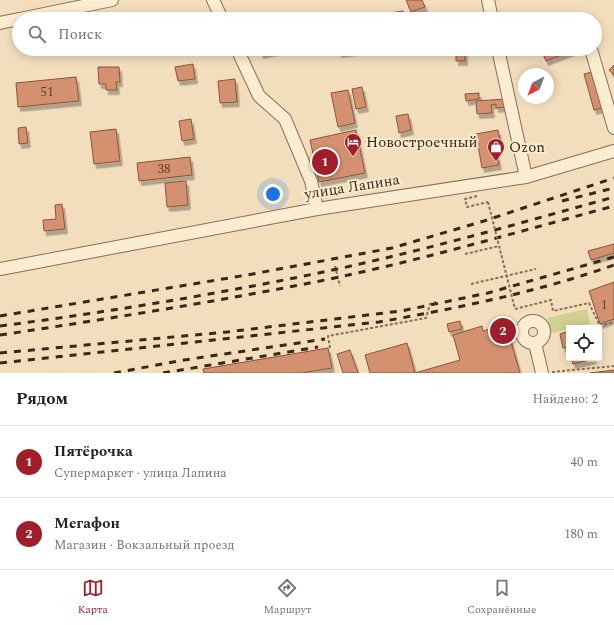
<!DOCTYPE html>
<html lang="ru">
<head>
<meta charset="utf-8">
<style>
	:root { --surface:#fff; --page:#f2f2f2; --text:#202124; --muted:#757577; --line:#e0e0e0; --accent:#a01e29 }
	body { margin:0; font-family:Spectral,serif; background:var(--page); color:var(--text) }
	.controls { position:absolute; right:12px; bottom:12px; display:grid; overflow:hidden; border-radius:0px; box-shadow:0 2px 10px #0003 }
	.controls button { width:36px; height:36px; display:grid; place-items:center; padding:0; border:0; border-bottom:1px solid var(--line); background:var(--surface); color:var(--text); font:20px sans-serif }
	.compass { position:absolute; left:518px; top:68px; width:36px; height:36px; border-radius:50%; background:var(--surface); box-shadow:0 2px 10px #0003; rotate:221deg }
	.you { position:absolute; left:273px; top:194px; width:14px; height:14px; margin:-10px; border:3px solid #fff; border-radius:50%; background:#1a73e8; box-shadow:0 0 0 6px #1a73e833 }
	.badge { display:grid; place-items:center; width:26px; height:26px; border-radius:50%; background:var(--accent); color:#fff; font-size:13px; font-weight:700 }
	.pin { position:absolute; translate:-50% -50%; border:2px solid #fff; box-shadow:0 1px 4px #0006 }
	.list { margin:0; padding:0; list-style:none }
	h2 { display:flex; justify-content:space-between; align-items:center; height:52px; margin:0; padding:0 16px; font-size:17px }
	h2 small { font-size:13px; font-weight:400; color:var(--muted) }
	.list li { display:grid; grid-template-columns:26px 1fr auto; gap:12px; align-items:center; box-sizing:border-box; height:72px; padding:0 16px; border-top:1px solid var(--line) }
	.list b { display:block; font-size:15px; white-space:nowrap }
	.list p { margin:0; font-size:13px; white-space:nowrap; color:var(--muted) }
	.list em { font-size:13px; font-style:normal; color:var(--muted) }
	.icon { flex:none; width:22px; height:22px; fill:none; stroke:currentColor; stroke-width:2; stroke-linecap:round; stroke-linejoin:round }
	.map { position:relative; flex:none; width:614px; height:373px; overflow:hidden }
	.search { position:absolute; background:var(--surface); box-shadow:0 2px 10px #0003; left:12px; right:12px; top:12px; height:44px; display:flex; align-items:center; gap:10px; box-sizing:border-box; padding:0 14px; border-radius:22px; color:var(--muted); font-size:15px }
	.sheet { height:196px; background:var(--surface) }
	nav { display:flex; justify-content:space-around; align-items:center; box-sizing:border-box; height:56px; border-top:1px solid var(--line); background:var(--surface); font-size:11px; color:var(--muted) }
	nav a { display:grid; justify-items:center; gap:2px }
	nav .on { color:var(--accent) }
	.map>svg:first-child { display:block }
</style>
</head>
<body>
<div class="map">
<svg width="614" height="373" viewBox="0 0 614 373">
	<defs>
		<filter id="shadow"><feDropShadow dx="2.5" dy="4.5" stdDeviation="0" flood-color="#0004"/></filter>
	</defs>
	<rect width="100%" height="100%" fill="#f2debd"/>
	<!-- green -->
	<polygon fill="#ced190" points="587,309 590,324 551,333 547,318"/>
	<!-- building -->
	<g fill="#d4916f" stroke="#8d5338" filter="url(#shadow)">
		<polygon points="406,0 422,0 425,7 411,12"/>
		<polygon points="403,11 404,19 371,19 370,16"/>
		<polygon points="260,49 285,49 261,54"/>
		<polygon points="339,49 354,49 355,51 339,53"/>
		<polygon points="541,49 571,49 572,51 546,61"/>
		<polygon points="465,52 465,61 456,61 456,53"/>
		<polygon points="193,64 195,79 178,81 175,67"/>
		<polygon points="614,65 614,75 609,70"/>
		<polygon points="98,67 119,67 120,82 116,82 117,90 106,90 106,84 99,84"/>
		<polygon points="596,71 607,107 594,110 584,74"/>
		<polygon points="76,77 79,101 18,107 16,83"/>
		<polygon points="235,79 237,102 220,103 218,81"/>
		<polygon points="362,87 366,107 356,109 352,89"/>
		<polygon points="348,90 355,123 338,127 331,93"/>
		<polygon points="479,93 479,99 466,101 465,94"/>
		<polygon points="505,99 506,107 496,108 496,104 491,105 492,113 477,114 476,101"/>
		<polygon points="408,114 411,130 399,133 396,116"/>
		<polygon points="191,119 194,139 182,141 179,121"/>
		<polygon points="26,127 28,143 19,144 18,128"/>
		<polygon points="116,129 120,161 94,164 90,132"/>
		<polygon points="356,130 365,173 319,182 310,140"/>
		<polygon points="498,130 500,141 490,142 492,152 496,151 499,165 482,168 476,134"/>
		<polygon points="190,157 192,175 139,181 137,163"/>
		<polygon points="186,181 188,205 167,207 165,183"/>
		<polygon points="62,204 65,229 44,231 43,220 56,219 55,205"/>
		<polygon points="614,244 614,253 591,260 588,251"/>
		<polygon points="614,282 614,319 600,324 589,291"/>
		<polygon points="460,321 462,329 449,332 447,324"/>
		<polygon points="506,324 520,373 370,373 365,355 407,343 415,373 460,360 453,335 482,326 483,331"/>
		<polygon points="569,331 569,351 568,347 563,348 560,334"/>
		<polygon points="328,348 332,368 302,373 204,373 203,369"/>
		<polygon points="350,350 358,373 343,373 337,354"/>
		<polygon points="571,358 594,358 594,359 573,364"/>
		<polygon points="614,370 614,373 590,373"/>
	</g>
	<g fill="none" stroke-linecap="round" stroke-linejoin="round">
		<defs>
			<g id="minor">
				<polyline points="213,0 222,19"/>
				<polyline points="488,0 492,19"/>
				<polyline points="20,19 112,0"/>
				<polyline points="0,23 19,19"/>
				<polyline points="237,49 259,96 285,119 311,181 317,209"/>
				<polyline points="498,49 526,177"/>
				<polyline points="591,49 614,128"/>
				<polyline points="0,269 317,209 526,177 614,151"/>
				<circle cx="533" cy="332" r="11"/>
				<polyline points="535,343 542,373"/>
			</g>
		</defs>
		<!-- minor casing -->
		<use href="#minor" stroke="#8b6d54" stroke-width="14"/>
		<!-- path -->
		<g stroke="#8b6d54" stroke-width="2" stroke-dasharray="3 2" stroke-linecap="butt">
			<polyline points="477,196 465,199 467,207 488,202"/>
			<polyline points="465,254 499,246"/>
			<polyline points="335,266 340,286"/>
			<polyline points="471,284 536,269"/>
			<polyline points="515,309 551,300 553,311 589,303 600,326 614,322"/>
			<polyline points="330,348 328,336 426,318 430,304 436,302"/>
			<polyline points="552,372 614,366"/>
		</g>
		<!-- minor -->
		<use href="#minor" stroke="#fcecd1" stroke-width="12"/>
		<!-- rail -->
		<g stroke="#39271a" stroke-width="3" stroke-dasharray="7 7" stroke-linecap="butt">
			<polyline points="562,201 614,188"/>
			<polyline points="0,316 247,275 392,248 484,221 614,178"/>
			<path d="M0,326C100,313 200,297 299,277C405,256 510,226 614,197"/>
			<path d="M0,335C107,319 214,302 320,281C419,261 517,232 614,206"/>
			<polyline points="0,353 227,332 401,311 488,293 614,257"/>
			<path d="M0,363L379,322C458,308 538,292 614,265"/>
			<polyline points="114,373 184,360 325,339"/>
			<polyline points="163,373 318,347"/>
		</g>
		<!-- path-bridge -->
		<polyline stroke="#8b6d54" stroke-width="2" stroke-dasharray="3 2" stroke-linecap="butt" points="488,202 515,309"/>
	</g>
	<!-- icons -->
	<defs>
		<symbol id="hotel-pin" viewBox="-11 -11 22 30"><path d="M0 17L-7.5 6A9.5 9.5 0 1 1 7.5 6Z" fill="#a01e29" stroke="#f9e9cd"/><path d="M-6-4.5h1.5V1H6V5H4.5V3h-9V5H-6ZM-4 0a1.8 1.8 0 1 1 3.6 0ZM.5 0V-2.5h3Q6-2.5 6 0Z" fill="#fff"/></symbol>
		<symbol id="shop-pin" viewBox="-11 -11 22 30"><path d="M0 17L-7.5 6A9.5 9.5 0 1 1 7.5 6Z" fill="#a01e29" stroke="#f9e9cd"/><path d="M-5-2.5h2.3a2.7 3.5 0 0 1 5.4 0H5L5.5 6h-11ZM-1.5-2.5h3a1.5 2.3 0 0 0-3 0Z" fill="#fff"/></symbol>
	</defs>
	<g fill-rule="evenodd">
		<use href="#hotel-pin" x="343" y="132" width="20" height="27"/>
		<use href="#shop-pin" x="486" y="137" width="20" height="27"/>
	</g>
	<g text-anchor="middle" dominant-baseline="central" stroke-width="4" stroke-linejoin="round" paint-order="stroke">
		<!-- number labels -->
		<g font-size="13" fill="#60422f">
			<text x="47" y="92">51</text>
			<text x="164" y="169">38</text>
			<text x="604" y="305">1</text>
		</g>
		<!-- poi labels -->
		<g font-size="15" fill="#39271a" stroke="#f9e9cd" text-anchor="start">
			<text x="366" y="142">Новостроечный</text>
			<text x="509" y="147">Ozon</text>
		</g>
		<!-- street labels -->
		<g font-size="15" fill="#39271a" stroke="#f9e9cd">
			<text transform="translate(352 187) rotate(-9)">улица Лапина</text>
		</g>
	</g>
</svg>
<div class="controls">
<button><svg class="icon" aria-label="locate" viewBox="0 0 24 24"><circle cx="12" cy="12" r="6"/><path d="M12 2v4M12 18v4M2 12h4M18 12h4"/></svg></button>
</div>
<svg class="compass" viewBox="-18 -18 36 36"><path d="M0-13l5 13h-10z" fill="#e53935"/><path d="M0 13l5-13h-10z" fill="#757577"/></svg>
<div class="you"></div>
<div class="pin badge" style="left:325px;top:162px">1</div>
<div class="pin badge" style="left:503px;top:331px">2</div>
<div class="search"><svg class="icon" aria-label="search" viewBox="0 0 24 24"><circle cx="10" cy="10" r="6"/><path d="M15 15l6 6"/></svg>Поиск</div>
</div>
<section class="sheet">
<h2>Рядом<small>Найдено: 2</small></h2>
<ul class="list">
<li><span class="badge">1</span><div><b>Пятёрочка</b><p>Супермаркет · улица Лапина</p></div><em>40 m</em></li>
<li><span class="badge">2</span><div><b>Мегафон</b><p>Магазин · Вокзальный проезд</p></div><em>180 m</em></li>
</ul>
</section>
<nav>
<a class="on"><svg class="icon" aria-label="map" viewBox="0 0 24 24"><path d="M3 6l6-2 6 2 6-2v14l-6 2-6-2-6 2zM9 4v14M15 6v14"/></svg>Карта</a>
<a><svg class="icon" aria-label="directions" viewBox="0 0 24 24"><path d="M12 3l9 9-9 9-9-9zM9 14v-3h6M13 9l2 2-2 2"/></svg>Маршрут</a>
<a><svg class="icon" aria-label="saved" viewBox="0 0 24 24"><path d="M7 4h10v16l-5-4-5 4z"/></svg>Сохранённые</a>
</nav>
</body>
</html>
